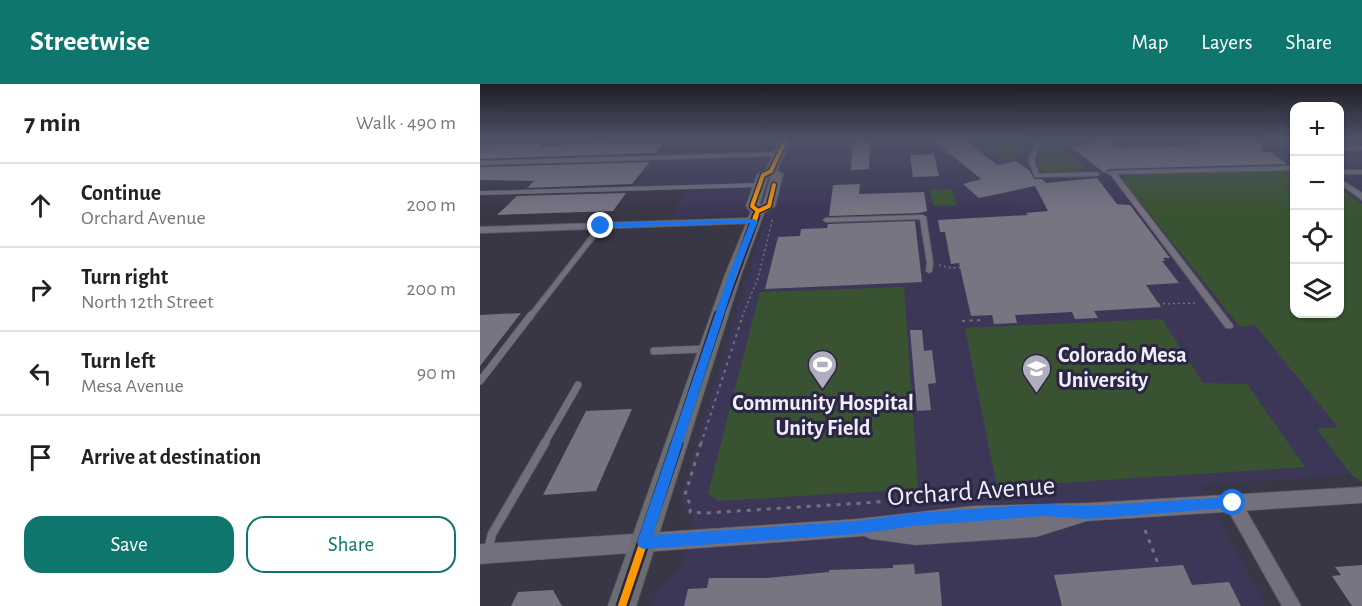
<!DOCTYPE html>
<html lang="en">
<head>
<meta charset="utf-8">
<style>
	:root { --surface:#fff; --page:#f2f2f2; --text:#222; --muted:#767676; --line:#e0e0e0; --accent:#0f766e }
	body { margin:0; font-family:"Alegreya Sans",sans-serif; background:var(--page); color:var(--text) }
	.controls { position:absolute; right:18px; top:18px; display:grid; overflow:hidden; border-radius:12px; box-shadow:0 2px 4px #0004 }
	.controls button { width:54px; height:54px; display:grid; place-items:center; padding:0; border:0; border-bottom:2px solid var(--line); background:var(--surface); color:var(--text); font:30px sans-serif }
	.stop { position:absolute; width:18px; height:18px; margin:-14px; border:4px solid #1a73e8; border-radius:50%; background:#fff }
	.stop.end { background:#1a73e8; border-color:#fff; box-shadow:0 2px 6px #0008 }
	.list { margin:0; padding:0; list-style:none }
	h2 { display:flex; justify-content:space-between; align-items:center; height:78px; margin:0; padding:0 24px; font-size:26px }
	h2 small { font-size:20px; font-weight:400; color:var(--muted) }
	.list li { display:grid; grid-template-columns:39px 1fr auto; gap:18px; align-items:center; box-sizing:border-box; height:84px; padding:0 24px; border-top:2px solid var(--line) }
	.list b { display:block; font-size:22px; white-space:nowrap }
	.list p { margin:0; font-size:20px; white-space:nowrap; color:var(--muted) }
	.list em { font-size:20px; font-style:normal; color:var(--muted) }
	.actions { display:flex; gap:12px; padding:18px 24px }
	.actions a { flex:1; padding:14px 0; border:2px solid var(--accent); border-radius:18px; text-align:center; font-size:21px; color:var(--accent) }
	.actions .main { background:var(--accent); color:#fff }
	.icon { flex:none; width:33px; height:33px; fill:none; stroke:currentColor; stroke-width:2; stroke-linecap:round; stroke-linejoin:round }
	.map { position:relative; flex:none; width:882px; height:522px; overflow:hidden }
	header { display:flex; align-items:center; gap:36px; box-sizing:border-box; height:84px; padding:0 30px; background:var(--accent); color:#fff }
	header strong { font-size:28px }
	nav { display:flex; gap:33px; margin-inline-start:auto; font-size:21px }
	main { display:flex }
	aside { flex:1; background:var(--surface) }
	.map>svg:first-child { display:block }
</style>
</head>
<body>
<header>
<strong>Streetwise</strong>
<nav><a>Map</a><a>Layers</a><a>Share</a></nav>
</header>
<main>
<aside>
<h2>7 min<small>Walk · 490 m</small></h2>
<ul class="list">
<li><svg class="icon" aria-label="ahead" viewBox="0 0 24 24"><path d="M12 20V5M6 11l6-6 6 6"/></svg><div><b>Continue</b><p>Orchard Avenue</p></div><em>200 m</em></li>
<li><svg class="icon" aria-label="right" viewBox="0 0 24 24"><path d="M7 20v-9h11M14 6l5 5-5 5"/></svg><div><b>Turn right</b><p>North 12th Street</p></div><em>200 m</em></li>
<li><svg class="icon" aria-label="left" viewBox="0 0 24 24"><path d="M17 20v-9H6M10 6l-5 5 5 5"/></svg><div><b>Turn left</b><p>Mesa Avenue</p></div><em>90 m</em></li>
<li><svg class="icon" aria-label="arrive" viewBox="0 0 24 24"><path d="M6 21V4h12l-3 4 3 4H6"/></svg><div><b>Arrive at destination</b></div></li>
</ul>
<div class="actions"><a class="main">Save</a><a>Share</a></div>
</aside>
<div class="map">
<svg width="882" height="522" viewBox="0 0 882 522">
	<rect width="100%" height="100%" fill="#393646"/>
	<!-- built -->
	<polygon fill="#3d3757" points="309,55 814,55 814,230 860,230 860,55 882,55 882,398 872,391 722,401 747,449 749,455 786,522 171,522 180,502 184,502 201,483 214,433 203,426 201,412 286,130 191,133 208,102 152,103 172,77 303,73"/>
	<!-- green -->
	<g fill="#395332">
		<polygon points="557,55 554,58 542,59 546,68 538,68 537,76 527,78 514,70 510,60 507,60 511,69 473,70 470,68 468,70 461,66 480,57"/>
		<path d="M576,62L603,81L604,84C591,89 572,93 559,86L557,77L561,65Z"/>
		<polygon points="814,85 814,230 860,230 860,104 882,120 882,398 872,391 837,345 858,343 775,241 760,243 641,94 646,91"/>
		<polygon points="472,105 476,121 453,122 450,106"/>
		<polygon points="424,203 438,405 238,417 228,409 280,208"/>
		<polygon points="682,235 723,299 767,300 825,383 517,403 485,244"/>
	</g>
	<!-- building -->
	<g fill="#787583">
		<polygon points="373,55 390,55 389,85 371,86"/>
		<polygon points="452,55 483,55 518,81 536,77 550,87 554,95 562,95 566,99 617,94 637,120 650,121 690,174 683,174 685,177 682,177 699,199 666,201 681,223 614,227 618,234 595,235 592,228 535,231 537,239 514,240 512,231 491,232 479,179 471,180 465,148 460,148 458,136 548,131 546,129 568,127 555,102 499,114 483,100 501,95"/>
		<polygon points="610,55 628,55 635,64 723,61 716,55 782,55 782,68 790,68 807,80 629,85 624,89 593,64 611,60"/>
		<polygon points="129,58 127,60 183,60 176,69 0,75 0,61 61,60 59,63"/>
		<polygon points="454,70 459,92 433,93 430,71"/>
		<polygon points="170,78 152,100 47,104 54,97 0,96 0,83"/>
		<polygon points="380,100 379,110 444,108 447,127 439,129 349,132 353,101"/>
		<polygon points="146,109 133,127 17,131 37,112"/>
		<polygon points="435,137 442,198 285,205 298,153 320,152 321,145 347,144 348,140"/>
		<polygon points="41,229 0,282 0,231"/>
		<polygon points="430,246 442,246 444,267 452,266 456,299 448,300 451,326 437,327"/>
		<polygon points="152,325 116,407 63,411 106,327"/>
		<polygon points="434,480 435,490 459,488 462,522 204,522 208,505 227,504 229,494 287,494 349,488 349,486 413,484 413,481"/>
		<polygon points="703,481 712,501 749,498 761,522 582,522 574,491"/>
		<polygon points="882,481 882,522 872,522 852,492 861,491 855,483"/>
		<polygon points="73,506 82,522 31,522 38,508"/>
	</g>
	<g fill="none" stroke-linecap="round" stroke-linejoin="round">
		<defs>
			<g id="service-far3">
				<polyline points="860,65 882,64"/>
				<polyline points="0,109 279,101"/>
			</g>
			<polyline id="service-far2" points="50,233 121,142"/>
			<g id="service-far1">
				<polyline points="174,267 224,265"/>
				<polyline points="0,297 51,231"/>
				<polyline points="64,360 98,301"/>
			</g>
			<polyline id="service" points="8,466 12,450 65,359"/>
			<g id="pedestrian">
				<polygon points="558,55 562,55 554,76 559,90 617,88 620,90 617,92 555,93 548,76"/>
				<polygon points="814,82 814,86 637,90 752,240 753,242 752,244 746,244 631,91 626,89 629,87"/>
				<polygon points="443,131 446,133 453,179 452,187 449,189 446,187 447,179 440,135 346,138 343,136 346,134"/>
			</g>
			<g id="minor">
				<polygon points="299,68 299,72 296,72 0,81 0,77"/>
				<rect x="860" y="86" width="22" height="4"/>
				<polygon points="860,95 882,109 882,116 860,100"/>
				<polygon points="274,134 278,137 277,139 0,149 0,143"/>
				<polygon points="753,412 759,414 821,522 802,522 747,424 745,419 747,414"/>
			</g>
			<polygon id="tertiary" points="882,403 882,419 607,437 556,453 436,461 391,455 384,452 0,480 0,460 377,435 492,422 608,419"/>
			<path id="primary" d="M301,55H311L297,86L303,90L295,122L284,129L261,191L156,522H128L245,191L271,128L266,122L277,91L286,85ZM291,92L283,120L279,122L288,93Z"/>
		</defs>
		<!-- service-far3 casing -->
		<use href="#service-far3" stroke="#575562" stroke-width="4.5"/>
		<!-- service-far2 casing -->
		<use href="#service-far2" stroke="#575562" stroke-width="7"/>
		<!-- service-far1 casing -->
		<use href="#service-far1" stroke="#575562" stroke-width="8"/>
		<!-- service casing -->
		<use href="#service" stroke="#575562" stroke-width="10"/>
		<!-- pedestrian casing -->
		<use href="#pedestrian" stroke="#575562" stroke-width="2"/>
		<!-- minor casing -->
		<use href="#minor" stroke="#575562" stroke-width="2"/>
		<!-- tertiary casing -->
		<use href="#tertiary" stroke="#575562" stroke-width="1"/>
		<!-- primary casing -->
		<use href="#primary" stroke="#575562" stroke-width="2"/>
		<!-- path-far2 -->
		<g stroke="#73717c" stroke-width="1.5" stroke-dasharray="2 3" stroke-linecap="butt">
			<polyline points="459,181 471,184 488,183"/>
			<polyline points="678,220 717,219"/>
			<polyline points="262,233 278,194 293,133"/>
		</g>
		<!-- path-far1 -->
		<g stroke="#73717c" stroke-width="2" stroke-dasharray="3 4.5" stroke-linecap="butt">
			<polyline points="482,237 502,236"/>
			<polyline points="221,360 263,231"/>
		</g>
		<!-- path -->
		<g stroke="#73717c" stroke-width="3" stroke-dasharray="4 6" stroke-linecap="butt">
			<polyline points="221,359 205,411 211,421 210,428 226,429 461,414"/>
			<polyline points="665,446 679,482"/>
		</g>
		<!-- service-far3 -->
		<use href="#service-far3" stroke="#72707c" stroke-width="4"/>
		<!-- service-far2 -->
		<use href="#service-far2" stroke="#72707c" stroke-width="5"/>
		<!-- service-far1 -->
		<use href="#service-far1" stroke="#72707c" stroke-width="7"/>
		<!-- service -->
		<use href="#service" stroke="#72707c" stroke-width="8"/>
		<!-- pedestrian -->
		<use href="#pedestrian" fill="#72707c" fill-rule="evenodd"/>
		<!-- minor -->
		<use href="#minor" fill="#72707c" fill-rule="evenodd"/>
		<!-- tertiary -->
		<use href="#tertiary" fill="#72707c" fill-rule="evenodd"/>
		<!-- primary -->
		<use href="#primary" fill="#6b6e70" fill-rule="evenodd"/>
		<defs>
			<g id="bus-1-far3">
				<polyline points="294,101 289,122 278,127 272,122 283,91 291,87 306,55"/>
				<polyline points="275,133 278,127"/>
			</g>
			<polyline id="bus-1-far2" points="239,233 276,132"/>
			<polyline id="bus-1-far1" points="196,360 239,231"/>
			<polyline id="bus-1" points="142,522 197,359"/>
		</defs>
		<!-- bus-1-far3 casing -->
		<use href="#bus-1-far3" stroke="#2b2641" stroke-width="7"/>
		<!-- bus-1-far2 casing -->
		<use href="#bus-1-far2" stroke="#2b2641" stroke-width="9"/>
		<!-- bus-1-far1 casing -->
		<use href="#bus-1-far1" stroke="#2b2641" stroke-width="11"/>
		<!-- bus-1 casing -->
		<use href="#bus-1" stroke="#2b2641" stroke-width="13"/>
		<!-- bus-1-far3 -->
		<use href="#bus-1-far3" stroke="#f90" stroke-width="4"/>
		<!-- bus-1-far2 -->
		<use href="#bus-1-far2" stroke="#f90" stroke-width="5"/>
		<!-- bus-1-far1 -->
		<use href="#bus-1-far1" stroke="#f90" stroke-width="7"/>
		<!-- bus-1 -->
		<use href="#bus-1" stroke="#f90" stroke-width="8"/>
	</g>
	<!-- sky -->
	<linearGradient id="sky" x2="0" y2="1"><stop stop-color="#1f1e26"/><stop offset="0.43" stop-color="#4e5268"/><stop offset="1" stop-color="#4e5268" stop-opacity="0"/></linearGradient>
	<rect width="882" height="128" fill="url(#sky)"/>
	<!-- route -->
	<polygon fill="#1a73e8" points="274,135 278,137 257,190 173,451 377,437 434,429 564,420 608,422 753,413 758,415 760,419 758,423 608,435 564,432 434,442 377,450 164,465 159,463 157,458 249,190 270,139 121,144 117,142 121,139"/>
	<!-- icons -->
	<defs>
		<symbol id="stadium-pin" viewBox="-11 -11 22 30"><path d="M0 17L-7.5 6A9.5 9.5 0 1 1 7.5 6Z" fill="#afadbe" stroke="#2b2641"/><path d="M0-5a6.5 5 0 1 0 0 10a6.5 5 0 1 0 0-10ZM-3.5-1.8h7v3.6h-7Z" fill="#fff"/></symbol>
		<symbol id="university-pin" viewBox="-11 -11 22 30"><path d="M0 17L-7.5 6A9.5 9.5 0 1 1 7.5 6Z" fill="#afadbe" stroke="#2b2641"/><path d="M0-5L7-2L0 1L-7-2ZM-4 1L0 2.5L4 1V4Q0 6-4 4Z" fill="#fff"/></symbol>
	</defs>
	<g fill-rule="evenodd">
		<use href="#stadium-pin" x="326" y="264" width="33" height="45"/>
		<use href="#university-pin" x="540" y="268" width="33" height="45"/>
	</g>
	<g text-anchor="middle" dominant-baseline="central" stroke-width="6" stroke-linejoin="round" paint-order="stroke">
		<!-- poi labels -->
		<g font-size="22" font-weight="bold" fill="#efedff" stroke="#2b2641" text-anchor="start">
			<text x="578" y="271">Colorado Mesa<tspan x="578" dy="25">University</tspan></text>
			<text x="343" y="319" text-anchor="middle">Community Hospital<tspan x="343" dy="25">Unity Field</tspan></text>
		</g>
		<!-- near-street labels -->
		<g font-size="27" fill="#efedff" stroke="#2b2641">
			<text transform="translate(491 407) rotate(-4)">Orchard Avenue</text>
		</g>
	</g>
</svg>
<div class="controls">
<button>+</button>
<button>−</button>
<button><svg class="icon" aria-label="locate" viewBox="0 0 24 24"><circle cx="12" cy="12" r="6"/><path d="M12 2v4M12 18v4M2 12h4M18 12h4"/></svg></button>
<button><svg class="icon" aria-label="layers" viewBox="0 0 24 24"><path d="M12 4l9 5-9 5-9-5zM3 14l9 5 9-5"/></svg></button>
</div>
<div class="stop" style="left:753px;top:419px"></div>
<div class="stop end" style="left:121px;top:142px"></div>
</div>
</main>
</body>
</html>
